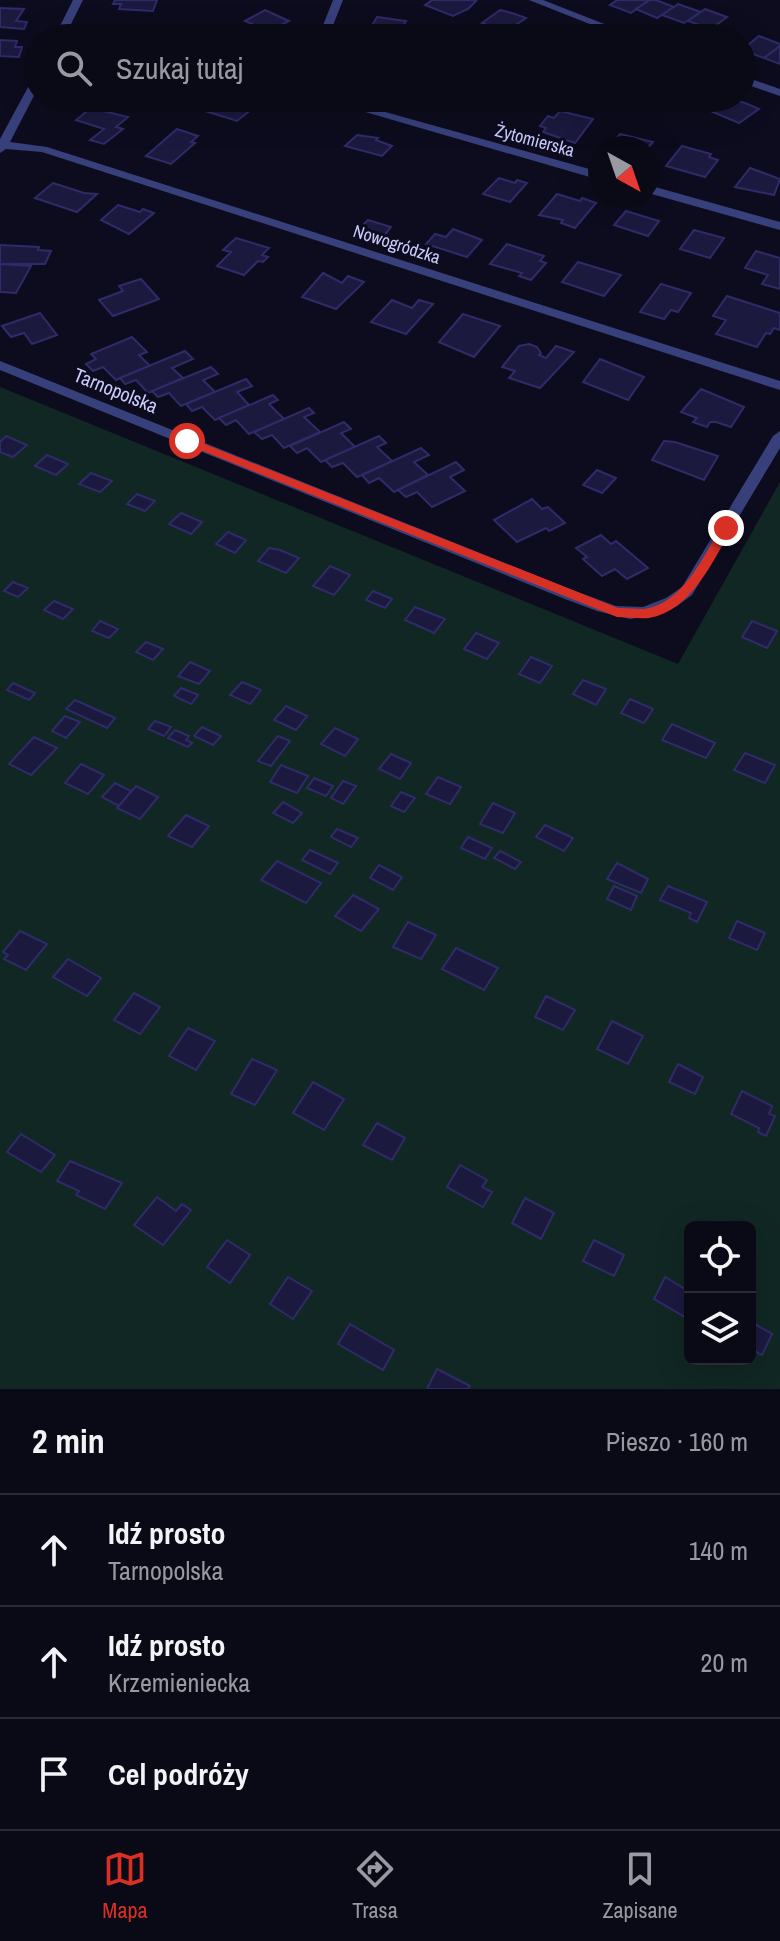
<!DOCTYPE html>
<html lang="pl">
<head>
<meta charset="utf-8">
<style>
	:root { --surface:#0a0916; --page:#13121f; --text:#f1f3f6; --muted:#999aa1; --line:#2a2a35; --accent:#d93025 }
	body { margin:0; font-family:"Archivo Narrow",sans-serif; background:var(--page); color:var(--text) }
	.controls { position:absolute; right:24px; bottom:24px; display:grid; overflow:hidden; border-radius:12px; box-shadow:0 8px 32px #0002 }
	.controls button { width:72px; height:72px; display:grid; place-items:center; padding:0; border:0; border-bottom:2px solid var(--line); background:var(--surface); color:var(--text); font:40px sans-serif }
	.compass { position:absolute; left:588px; top:136px; width:72px; height:72px; border-radius:50%; background:var(--surface); box-shadow:0 8px 32px #0002; rotate:140deg }
	.stop { position:absolute; width:24px; height:24px; margin:-18px; border:6px solid #d93025; border-radius:50%; background:#fff }
	.stop.end { background:#d93025; border-color:#fff; box-shadow:0 2px 8px #0008 }
	.list { margin:0; padding:0; list-style:none }
	h2 { display:flex; justify-content:space-between; align-items:center; height:104px; margin:0; padding:0 32px; font-size:34px }
	h2 small { font-size:26px; font-weight:400; color:var(--muted) }
	.list li { display:grid; grid-template-columns:52px 1fr auto; gap:24px; align-items:center; box-sizing:border-box; height:112px; padding:0 32px; border-top:2px solid var(--line) }
	.list b { display:block; font-size:30px; white-space:nowrap }
	.list p { margin:0; font-size:26px; white-space:nowrap; color:var(--muted) }
	.list em { font-size:26px; font-style:normal; color:var(--muted) }
	.icon { flex:none; width:44px; height:44px; fill:none; stroke:currentColor; stroke-width:2; stroke-linecap:round; stroke-linejoin:round }
	.map { position:relative; flex:none; width:780px; height:1389px; overflow:hidden }
	.search { position:absolute; background:var(--surface); box-shadow:0 8px 32px #0002; left:24px; right:24px; top:24px; height:88px; display:flex; align-items:center; gap:20px; box-sizing:border-box; padding:0 28px; border-radius:44px; color:var(--muted); font-size:30px }
	.sheet { height:440px; background:var(--surface) }
	nav { display:flex; justify-content:space-around; align-items:center; box-sizing:border-box; height:112px; border-top:2px solid var(--line); background:var(--surface); font-size:22px; color:var(--muted) }
	nav a { display:grid; justify-items:center; gap:4px }
	nav .on { color:var(--accent) }
	.map>svg:first-child { display:block }
</style>
</head>
<body>
<div class="map">
<svg width="780" height="1389" viewBox="0 0 780 1389">
	<rect width="100%" height="100%" fill="#0d0c1e"/>
	<!-- green -->
	<path fill="#102723" fill-rule="evenodd" d="M0,387L678,664L780,482V1389H0ZM690,1227H750V1359H690Z"/>
	<!-- building -->
	<g fill="#1b193e" stroke="#2f2b69" stroke-width="2">
		<polygon points="115,0 157,0 153,11 119,9 121,4 113,4"/>
		<polygon points="432,0 473,0 476,1 468,9 453,16 425,5"/>
		<polygon points="617,0 645,0 648,1 631,13 610,5"/>
		<polygon points="656,0 674,7 657,18 636,9 650,0"/>
		<polygon points="678,4 701,12 684,23 662,15"/>
		<polygon points="0,8 24,9 16,21 27,22 24,29 0,27"/>
		<polygon points="705,9 727,17 711,29 688,21"/>
		<polygon points="265,10 289,21 269,31 245,21"/>
		<polygon points="500,10 512,13 526,18 505,32 482,23"/>
		<polygon points="377,17 406,21 398,35 367,34"/>
		<polygon points="759,36 780,44 780,46 764,58 742,50"/>
		<polygon points="0,40 17,41 15,47 22,47 19,57 0,56"/>
		<polygon points="780,46 780,64 764,58"/>
		<polygon points="217,98 234,98 257,105 237,121 202,110"/>
		<polygon points="419,98 470,98 461,107"/>
		<polygon points="731,99 745,103 759,109 739,123 713,112"/>
		<polygon points="91,108 128,117 116,127 123,129 104,144 90,140 104,129 76,120"/>
		<polygon points="560,111 593,119 575,143 543,132 546,128 540,126 548,116 554,118"/>
		<polygon points="177,129 198,136 191,142 195,143 171,164 146,156"/>
		<polygon points="620,134 653,142 648,148 608,148"/>
		<polygon points="357,135 378,138 376,140 392,146 382,156 345,146"/>
		<polygon points="682,146 711,154 709,157 718,160 705,177 666,166"/>
		<polygon points="750,168 780,179 774,195 735,187"/>
		<polygon points="499,178 515,183 517,180 527,183 510,202 483,194"/>
		<polygon points="53,183 84,193 97,194 77,212 35,198"/>
		<polygon points="557,194 580,201 582,198 596,203 575,228 561,223 563,220 539,215"/>
		<polygon points="118,205 140,212 143,209 154,213 129,234 101,220"/>
		<polygon points="626,211 659,221 648,236 614,225"/>
		<polygon points="368,220 391,227 383,237 359,229"/>
		<polygon points="453,229 482,240 467,257 426,244 435,234 446,237"/>
		<polygon points="694,230 724,238 710,258 680,249"/>
		<polygon points="236,238 269,248 262,255 268,257 263,262 258,261 244,275 217,266 231,252 223,250"/>
		<polygon points="507,244 544,256 540,261 546,263 531,280 519,276 522,273 490,264"/>
		<polygon points="0,245 39,247 38,250 51,251 45,264 0,264"/>
		<polygon points="756,251 780,258 780,289 762,284 768,275 745,268"/>
		<polygon points="578,262 621,275 604,296 562,282"/>
		<polygon points="0,264 31,266 16,293 0,292"/>
		<polygon points="323,273 342,283 348,276 364,282 336,309 302,297"/>
		<polygon points="141,279 159,299 113,316 99,300 123,291 119,286"/>
		<polygon points="661,284 691,293 678,312 671,310 664,319 640,312"/>
		<polygon points="727,296 780,313 780,330 774,328 770,334 766,333 757,347 716,334 726,320 713,316"/>
		<polygon points="392,300 412,308 419,300 433,304 406,334 371,322"/>
		<polygon points="40,313 57,335 32,344 24,333 11,337 2,326"/>
		<polygon points="463,314 500,326 474,357 439,342"/>
		<polygon points="132,337 147,352 139,355 150,366 116,380 103,367 93,371 86,364 96,359 91,354"/>
		<polygon points="529,344 537,347 541,353 539,355 546,358 556,346 574,352 540,388 509,378 515,371 502,367 519,346"/>
		<polygon points="185,351 193,359 172,368 183,378 148,393 136,380 125,384 120,378"/>
		<polygon points="600,359 644,377 628,400 583,382"/>
		<polygon points="211,367 218,374 203,380 215,392 181,406 169,393 158,397 152,391"/>
		<polygon points="246,379 252,386 237,392 249,405 215,420 202,407 192,411 186,404"/>
		<polygon points="701,389 744,407 731,427 716,422 710,422 707,427 693,422 697,418 681,412"/>
		<polygon points="273,395 278,400 269,404 284,419 249,434 236,420 226,425 219,418"/>
		<polygon points="309,408 314,413 304,417 320,432 284,448 272,435 262,439 254,432"/>
		<polygon points="344,422 351,429 341,433 355,447 321,462 307,448 297,453 290,446"/>
		<polygon points="6,436 27,445 13,457 0,452 0,442"/>
		<polygon points="379,436 386,443 377,447 392,461 362,475 357,477 343,463 332,467 325,460"/>
		<polygon points="664,441 675,442 718,456 704,480 652,460"/>
		<polygon points="421,448 429,455 414,462 428,475 394,492 379,478 369,483 362,475"/>
		<polygon points="47,455 68,464 56,475 35,466"/>
		<polygon points="456,462 464,470 450,477 465,491 432,507 417,492 406,497 398,490"/>
		<polygon points="597,470 616,478 602,493 583,485"/>
		<polygon points="91,473 112,481 100,492 79,484"/>
		<polygon points="137,494 155,501 145,511 127,504"/>
		<polygon points="532,499 542,509 548,507 565,523 549,531 546,528 517,542 494,520"/>
		<polygon points="181,513 202,522 191,534 169,524"/>
		<polygon points="228,532 246,540 235,553 216,544"/>
		<polygon points="601,535 611,544 616,541 648,568 627,579 615,569 602,576 583,559 587,557 576,548"/>
		<polygon points="269,548 280,550 299,558 286,573 258,561"/>
		<polygon points="330,566 350,575 334,595 313,586"/>
		<polygon points="13,582 28,588 18,597 4,591"/>
		<polygon points="373,591 392,599 385,608 366,600"/>
		<polygon points="54,601 73,609 63,619 44,610"/>
		<polygon points="415,607 445,619 434,633 405,620"/>
		<polygon points="100,621 118,629 109,638 92,631"/>
		<polygon points="752,621 777,631 767,648 742,637"/>
		<polygon points="476,633 499,643 487,659 464,649"/>
		<polygon points="146,642 163,649 153,660 136,652"/>
		<polygon points="531,657 552,666 540,683 519,674"/>
		<polygon points="190,662 210,671 199,684 178,676"/>
		<polygon points="583,680 606,689 596,705 573,694"/>
		<polygon points="242,682 261,690 250,704 230,695"/>
		<polygon points="13,683 35,693 29,700 7,690"/>
		<polygon points="181,688 198,695 191,704 174,696"/>
		<polygon points="630,699 653,709 644,723 621,713"/>
		<polygon points="75,700 115,718 107,728 66,709"/>
		<polygon points="286,706 307,716 296,730 274,720"/>
		<polygon points="65,716 80,722 66,738 52,731"/>
		<polygon points="155,721 171,727 164,736 148,729"/>
		<polygon points="672,724 715,743 706,758 662,740"/>
		<polygon points="202,727 221,736 213,745 194,736"/>
		<polygon points="335,728 358,739 345,756 321,744"/>
		<polygon points="175,730 189,736 186,740 192,743 188,747 168,738"/>
		<polygon points="278,736 290,741 271,766 258,761"/>
		<polygon points="34,737 57,748 31,775 9,764"/>
		<polygon points="745,753 775,765 765,783 734,770"/>
		<polygon points="391,754 411,763 400,779 379,769"/>
		<polygon points="81,764 104,775 88,794 65,783"/>
		<polygon points="281,765 308,776 297,793 270,782"/>
		<polygon points="438,777 461,787 450,804 426,794"/>
		<polygon points="314,778 333,786 326,796 307,788"/>
		<polygon points="343,781 356,786 343,804 331,798"/>
		<polygon points="115,783 131,791 119,806 102,797"/>
		<polygon points="136,786 158,797 140,819 117,808"/>
		<polygon points="401,792 415,798 404,812 391,806"/>
		<polygon points="283,802 302,813 293,823 273,813"/>
		<polygon points="493,803 515,813 503,833 480,824"/>
		<polygon points="186,815 209,826 192,847 168,836"/>
		<polygon points="545,825 573,838 564,851 536,837"/>
		<polygon points="337,829 358,838 351,847 331,837"/>
		<polygon points="468,837 492,848 485,859 461,848"/>
		<polygon points="310,850 338,863 330,874 302,860"/>
		<polygon points="500,851 521,862 515,869 494,858"/>
		<polygon points="277,861 321,883 306,903 261,880"/>
		<polygon points="617,863 648,879 641,893 607,879"/>
		<polygon points="379,865 402,877 393,890 370,878"/>
		<polygon points="614,886 637,896 631,910 607,899"/>
		<polygon points="668,886 707,902 697,922 689,918 691,913 660,900"/>
		<polygon points="353,895 379,909 361,931 335,916"/>
		<polygon points="737,921 765,933 757,950 729,938"/>
		<polygon points="408,922 436,935 421,959 393,947"/>
		<polygon points="20,931 47,944 26,970 4,959 8,955 3,952"/>
		<polygon points="456,948 498,968 484,990 442,969"/>
		<polygon points="68,959 101,978 87,996 53,977"/>
		<polygon points="134,993 160,1007 140,1034 114,1020"/>
		<polygon points="546,996 575,1010 563,1030 535,1017"/>
		<polygon points="612,1021 643,1036 628,1064 597,1049"/>
		<polygon points="188,1028 215,1041 196,1070 169,1056"/>
		<polygon points="252,1059 277,1070 255,1105 231,1094"/>
		<polygon points="678,1064 703,1077 695,1094 669,1082"/>
		<polygon points="313,1082 344,1099 324,1130 293,1113"/>
		<polygon points="742,1091 772,1106 769,1114 775,1116 766,1136 758,1132 759,1128 731,1114"/>
		<polygon points="377,1123 405,1138 392,1160 363,1145"/>
		<polygon points="21,1134 55,1155 41,1172 7,1152"/>
		<polygon points="70,1161 122,1183 105,1209 76,1195 79,1191 57,1181"/>
		<polygon points="460,1165 487,1180 482,1187 492,1192 483,1207 447,1187"/>
		<polygon points="157,1197 176,1211 182,1204 191,1210 163,1245 134,1225"/>
		<polygon points="525,1198 554,1213 541,1239 512,1223"/>
		<polygon points="227,1240 250,1255 230,1283 207,1267"/>
		<polygon points="594,1240 624,1255 614,1276 583,1261"/>
		<polygon points="288,1277 312,1291 293,1319 270,1304"/>
		<polygon points="665,1277 690,1292 690,1307 685,1317 654,1299"/>
		<polygon points="750,1321 772,1334 762,1355 750,1348"/>
		<polygon points="350,1324 394,1350 383,1370 338,1344"/>
		<polygon points="437,1369 470,1386 468,1389 427,1389"/>
	</g>
	<g fill="none" stroke-linecap="round" stroke-linejoin="round">
		<!-- street -->
		<g fill="#38407c" fill-rule="evenodd">
			<polygon points="73,0 83,0 64,38 54,38"/>
			<polygon points="333,0 343,0 328,38 318,38"/>
			<polygon points="529,0 543,0 640,38 625,38"/>
			<polygon points="38,75 38,88 10,142 47,147 780,381 780,390 42,152 6,149 0,153 0,139 33,78"/>
			<polygon points="742,76 780,89 780,96 742,83"/>
			<polygon points="317,98 335,98 600,172 600,180"/>
			<polygon points="648,185 780,222 780,230 648,193"/>
			<polygon points="0,361 575,591 616,606 643,607 666,598 682,587 773,436 780,431 780,448 692,595 677,606 657,615 630,619 597,611 565,599 0,370"/>
		</g>
	</g>
	<!-- route -->
	<path fill="#d93025" d="M187,437L618,608C627,608 636,609 644,609C683,604 705,554 722,525L732,528C713,561 691,611 649,618C639,619 627,617 617,617L183,443L181,441Z"/>
	<g text-anchor="middle" dominant-baseline="central" stroke-width="6" stroke-linejoin="round" paint-order="stroke">
		<!-- far-street labels -->
		<g font-size="18" fill="#caccfe" stroke="#0d0c1e">
			<text transform="translate(535 140) rotate(15)">Żytomierska</text>
			<text transform="translate(397 244) rotate(18)">Nowogródzka</text>
		</g>
		<!-- street labels -->
		<g font-size="20" fill="#caccfe" stroke="#0d0c1e">
			<text transform="translate(116 390) rotate(22)">Tarnopolska</text>
		</g>
	</g>
</svg>
<div class="controls">
<button><svg class="icon" aria-label="locate" viewBox="0 0 24 24"><circle cx="12" cy="12" r="6"/><path d="M12 2v4M12 18v4M2 12h4M18 12h4"/></svg></button>
<button><svg class="icon" aria-label="layers" viewBox="0 0 24 24"><path d="M12 4l9 5-9 5-9-5zM3 14l9 5 9-5"/></svg></button>
</div>
<svg class="compass" viewBox="-18 -18 36 36"><path d="M0-13l5 13h-10z" fill="#e53935"/><path d="M0 13l5-13h-10z" fill="#999aa1"/></svg>
<div class="stop" style="left:187px;top:441px"></div>
<div class="stop end" style="left:726px;top:528px"></div>
<div class="search"><svg class="icon" aria-label="search" viewBox="0 0 24 24"><circle cx="10" cy="10" r="6"/><path d="M15 15l6 6"/></svg>Szukaj tutaj</div>
</div>
<section class="sheet">
<h2>2 min<small>Pieszo · 160 m</small></h2>
<ul class="list">
<li><svg class="icon" aria-label="ahead" viewBox="0 0 24 24"><path d="M12 20V5M6 11l6-6 6 6"/></svg><div><b>Idź prosto</b><p>Tarnopolska</p></div><em>140 m</em></li>
<li><svg class="icon" aria-label="ahead" viewBox="0 0 24 24"><path d="M12 20V5M6 11l6-6 6 6"/></svg><div><b>Idź prosto</b><p>Krzemieniecka</p></div><em>20 m</em></li>
<li><svg class="icon" aria-label="arrive" viewBox="0 0 24 24"><path d="M6 21V4h12l-3 4 3 4H6"/></svg><div><b>Cel podróży</b></div></li>
</ul>
</section>
<nav>
<a class="on"><svg class="icon" aria-label="map" viewBox="0 0 24 24"><path d="M3 6l6-2 6 2 6-2v14l-6 2-6-2-6 2zM9 4v14M15 6v14"/></svg>Mapa</a>
<a><svg class="icon" aria-label="directions" viewBox="0 0 24 24"><path d="M12 3l9 9-9 9-9-9zM9 14v-3h6M13 9l2 2-2 2"/></svg>Trasa</a>
<a><svg class="icon" aria-label="saved" viewBox="0 0 24 24"><path d="M7 4h10v16l-5-4-5 4z"/></svg>Zapisane</a>
</nav>
</body>
</html>
